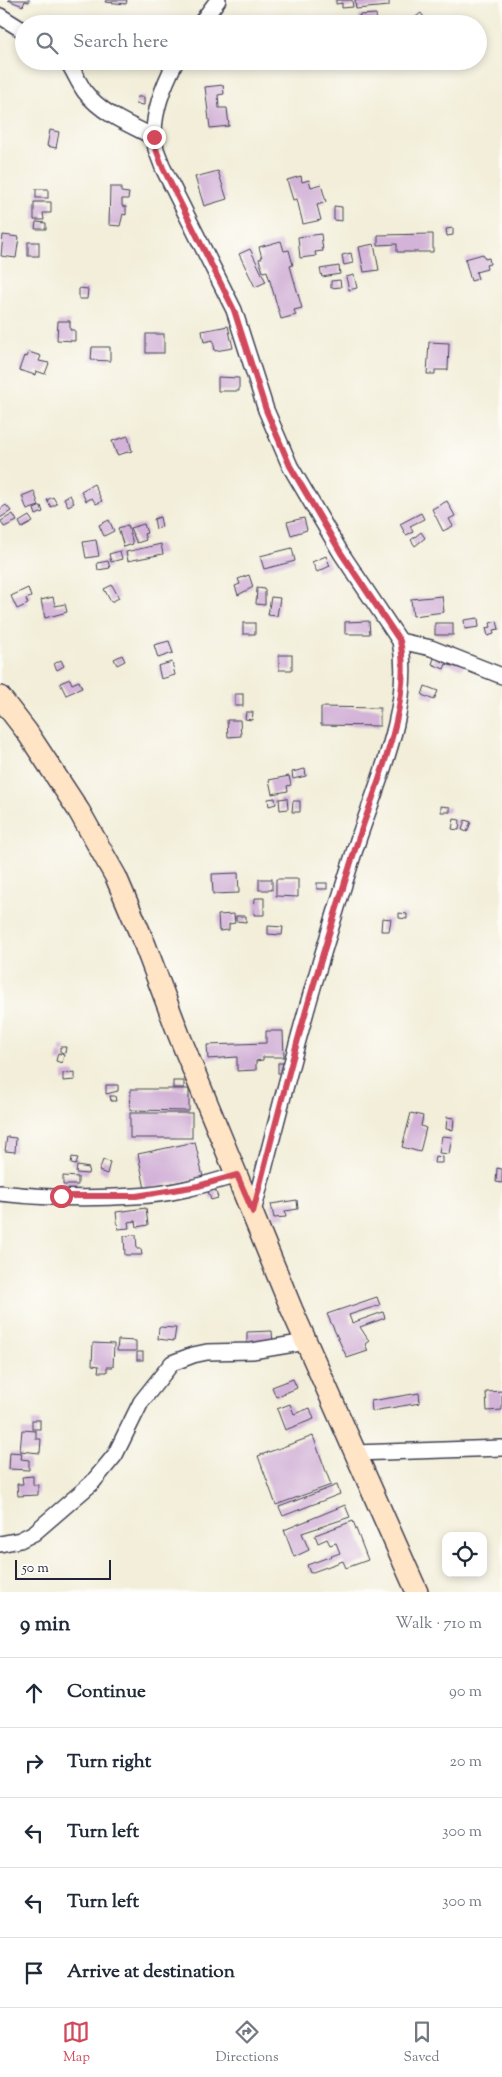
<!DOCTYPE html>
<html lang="en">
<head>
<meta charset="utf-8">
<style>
	:root { --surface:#fff; --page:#f2f2f3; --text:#1f2937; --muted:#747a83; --line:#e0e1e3; --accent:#d1495b }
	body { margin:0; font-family:"Sorts Mill Goudy",serif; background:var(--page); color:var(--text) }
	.controls { position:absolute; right:15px; bottom:15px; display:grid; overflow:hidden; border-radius:10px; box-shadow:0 2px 8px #0003 }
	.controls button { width:45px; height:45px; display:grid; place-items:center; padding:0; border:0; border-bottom:1px solid var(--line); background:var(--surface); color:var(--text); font:25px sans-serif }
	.scale { position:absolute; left:15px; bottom:12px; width:96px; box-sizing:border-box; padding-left:5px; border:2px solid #22223b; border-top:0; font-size:14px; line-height:18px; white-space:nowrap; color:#22223b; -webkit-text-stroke:4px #fdfcf7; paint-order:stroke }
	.stop { position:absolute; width:15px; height:15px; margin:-11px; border:4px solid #d1495b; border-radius:50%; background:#fff }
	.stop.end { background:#d1495b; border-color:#fff; box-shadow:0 1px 5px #0008 }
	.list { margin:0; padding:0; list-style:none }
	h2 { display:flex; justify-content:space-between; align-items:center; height:65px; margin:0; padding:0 20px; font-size:21px }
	h2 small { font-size:16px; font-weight:400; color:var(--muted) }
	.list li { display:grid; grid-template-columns:32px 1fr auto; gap:15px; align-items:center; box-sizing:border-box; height:70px; padding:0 20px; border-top:1px solid var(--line) }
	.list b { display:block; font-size:19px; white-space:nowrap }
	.list em { font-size:16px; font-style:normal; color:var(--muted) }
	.icon { flex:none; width:28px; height:28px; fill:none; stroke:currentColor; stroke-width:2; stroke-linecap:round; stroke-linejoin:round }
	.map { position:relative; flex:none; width:502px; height:1592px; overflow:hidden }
	.search { position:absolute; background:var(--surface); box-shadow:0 2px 8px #0003; left:15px; right:15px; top:15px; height:55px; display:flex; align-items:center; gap:12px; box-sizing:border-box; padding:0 18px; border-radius:28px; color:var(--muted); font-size:19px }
	.sheet { height:415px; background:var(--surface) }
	nav { display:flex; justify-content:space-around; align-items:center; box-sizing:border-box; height:70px; border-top:1px solid var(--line); background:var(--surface); font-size:14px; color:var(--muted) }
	nav a { display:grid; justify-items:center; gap:2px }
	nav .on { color:var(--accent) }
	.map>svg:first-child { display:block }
</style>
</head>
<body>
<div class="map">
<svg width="502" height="1592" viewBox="0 0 502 1592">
	<rect width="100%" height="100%" fill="#fdfcf7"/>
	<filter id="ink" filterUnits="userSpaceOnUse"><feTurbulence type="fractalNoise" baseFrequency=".02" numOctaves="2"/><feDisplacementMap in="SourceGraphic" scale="10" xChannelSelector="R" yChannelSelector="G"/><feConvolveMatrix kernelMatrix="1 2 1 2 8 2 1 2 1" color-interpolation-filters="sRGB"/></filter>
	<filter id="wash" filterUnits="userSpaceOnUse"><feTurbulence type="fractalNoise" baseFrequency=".0096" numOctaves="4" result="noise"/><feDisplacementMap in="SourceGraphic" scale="20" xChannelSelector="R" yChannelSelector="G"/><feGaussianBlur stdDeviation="1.12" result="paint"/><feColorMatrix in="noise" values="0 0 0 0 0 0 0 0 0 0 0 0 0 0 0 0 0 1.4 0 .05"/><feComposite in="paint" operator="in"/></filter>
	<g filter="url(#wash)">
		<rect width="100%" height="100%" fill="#f2eed9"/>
		<g id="blocks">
			<!-- building -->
			<g fill="#d3b3d8">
				<polygon points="8,0 30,0 29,2 25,1 23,6"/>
				<polygon points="106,0 127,0 126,4 105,2"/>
				<polygon points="336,0 352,0 353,7 342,8 342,3 336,4"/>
				<polygon points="355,0 389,0 389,6 356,9"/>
				<polygon points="421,13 427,22 424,24 406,24"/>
				<polygon points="376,14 377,24 360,24 359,15"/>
				<polygon points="240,21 259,22 259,24 240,24"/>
				<polygon points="223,85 224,94 218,95 219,108 227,108 229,126 210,128 205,87"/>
				<polygon points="137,97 144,97 144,105 136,104"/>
				<polygon points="50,130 59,132 56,148 47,146"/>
				<polygon points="218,171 227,199 204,206 195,177"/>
				<polygon points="301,176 302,182 309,180 311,187 321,184 326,202 317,205 321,220 303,224 297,199 293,200 287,180"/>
				<polygon points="110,187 121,187 121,192 129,193 128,199 122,199 122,206 126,207 126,215 123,214 120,226 109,225"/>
				<rect x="36" y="189" width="12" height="9"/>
				<polygon points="34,202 51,202 51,213 43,213 44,220 34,220"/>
				<polygon points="334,206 342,207 342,221 334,220"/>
				<polygon points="36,222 46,223 46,229 35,229"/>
				<polygon points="453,228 453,235 447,236 446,229"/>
				<polygon points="321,234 323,251 315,252 316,256 300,258 298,237"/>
				<polygon points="433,234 433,252 397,252 397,244 378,245 378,235"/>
				<polygon points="3,235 19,237 16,258 1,256"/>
				<polygon points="281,241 284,251 289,250 293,265 290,266 302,308 294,310 296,315 281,319 267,271 263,272 259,259 262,258 259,247"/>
				<rect x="28" y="242" width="11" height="14"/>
				<polygon points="374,244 379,270 364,272 359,247"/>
				<polygon points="250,249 266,282 255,287 239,254"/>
				<polygon points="351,253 353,263 344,265 342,255"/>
				<polygon points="483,254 485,259 489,258 490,264 486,265 487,269 476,272 478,279 471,281 465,259"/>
				<polygon points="339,266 340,274 322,277 320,269"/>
				<polygon points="354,275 357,288 349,290 346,277"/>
				<polygon points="340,280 341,287 331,288 331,281"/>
				<polygon points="79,288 88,289 87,299 79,299"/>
				<polygon points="58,321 70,321 70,330 75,330 75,341 57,340"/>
				<polygon points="228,326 233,348 215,351 213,340 204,342 202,331"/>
				<rect x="146" y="334" width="18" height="19"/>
				<polygon points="429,342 449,343 448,370 435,370 435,374 427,374"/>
				<polygon points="92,347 110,347 110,361 91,360"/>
				<polygon points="29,352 41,356 39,361 49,363 45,374 36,371 35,375 19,370 24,356 27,357"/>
				<polygon points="218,377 239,378 239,391 218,391"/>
				<polygon points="128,436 132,451 117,455 112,441"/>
				<polygon points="94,484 102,501 96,504 92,498 86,501 81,491"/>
				<polygon points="34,491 39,506 27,510 22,496"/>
				<polygon points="70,495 74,503 68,506 64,498"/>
				<polygon points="53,497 57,504 51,507 47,500"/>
				<polygon points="447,501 455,516 449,519 453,526 443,531 432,509"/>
				<polygon points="6,505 11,511 0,518 0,509"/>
				<polygon points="41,506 43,512 36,515 34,509"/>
				<polygon points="421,513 424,519 410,526 413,532 406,535 400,524"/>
				<polygon points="13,514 17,521 4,527 1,521"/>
				<polygon points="29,516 33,522 22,528 19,522"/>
				<polygon points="160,517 162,527 156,529 154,519"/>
				<polygon points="304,518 307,530 291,535 287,522"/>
				<polygon points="109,520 114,531 104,536 99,525"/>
				<polygon points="144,524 147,533 144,534 146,540 137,543 130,528"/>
				<polygon points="128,525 133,544 124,547 118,528"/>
				<polygon points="421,532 425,538 415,546 411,540"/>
				<polygon points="96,540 99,556 86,558 83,542"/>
				<polygon points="161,544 163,554 128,561 126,552"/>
				<polygon points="292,548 295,561 264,569 260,556"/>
				<polygon points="120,551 122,559 111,562 109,554"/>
				<polygon points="326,556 330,566 317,572 312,562"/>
				<polygon points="108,561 110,568 98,570 97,563"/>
				<polygon points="249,575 253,587 238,595 235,586 240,584 238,579"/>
				<polygon points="112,585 119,598 111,602 104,589"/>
				<polygon points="28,588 31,597 26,599 28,604 17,609 11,596"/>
				<polygon points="257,588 265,589 265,605 256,604"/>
				<polygon points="442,596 444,612 413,616 411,599"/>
				<polygon points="53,597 55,606 65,604 67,612 45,618 41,600"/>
				<polygon points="271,597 280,598 277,616 268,615"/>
				<polygon points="478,618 479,627 465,629 464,620"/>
				<polygon points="369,621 370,634 345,634 345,622"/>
				<polygon points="497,621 499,629 493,630 494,634 488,636 486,628 491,627 490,623"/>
				<rect x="243" y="623" width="12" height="11"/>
				<rect x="435" y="623" width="18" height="12"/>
				<polygon points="169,641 173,653 158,658 154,645"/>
				<polygon points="436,653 465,664 462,669 446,664 444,669 432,664"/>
				<polygon points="122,655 125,661 117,665 114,659"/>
				<rect x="279" y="655" width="13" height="15"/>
				<polygon points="61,660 64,666 57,670 54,664"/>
				<polygon points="172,662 175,675 161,679 158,666"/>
				<polygon points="70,679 72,684 79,681 82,688 66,695 60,683"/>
				<polygon points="425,686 438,691 434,700 422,695"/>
				<rect x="235" y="694" width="8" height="12"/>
				<polygon points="321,707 380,708 380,726 321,725"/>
				<polygon points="246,712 253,712 252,720 245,719"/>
				<polygon points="227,720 240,720 241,736 228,737"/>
				<polygon points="305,769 306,776 293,779 292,772"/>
				<polygon points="289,776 291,785 287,786 288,791 272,794 269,780"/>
				<polygon points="275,798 276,804 269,806 268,799"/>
				<polygon points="287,798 288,809 280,810 279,799"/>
				<polygon points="293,801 300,801 300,812 292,812"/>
				<polygon points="441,806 450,807 450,812 441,812"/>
				<polygon points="454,819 460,820 459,830 452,829"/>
				<polygon points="465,820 471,822 467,832 462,830"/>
				<polygon points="238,873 239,893 213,894 212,874"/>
				<rect x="259" y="879" width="13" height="11"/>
				<polygon points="276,879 298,879 298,897 276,896"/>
				<rect x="317" y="883" width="10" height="6"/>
				<polygon points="255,898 264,898 264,915 254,915"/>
				<polygon points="399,913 407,914 407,919 399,918"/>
				<polygon points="234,914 235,923 229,924 229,930 219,931 218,915"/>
				<polygon points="236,916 246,916 246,922 236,921"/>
				<polygon points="382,918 391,919 389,931 381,931"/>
				<polygon points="268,926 283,927 282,935 268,934"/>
				<polygon points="266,1031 283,1031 284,1057 263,1057 263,1060 256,1061 256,1070 237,1071 237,1057 208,1059 207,1045 266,1043"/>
				<polygon points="60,1047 66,1047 65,1053 60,1052"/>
				<polygon points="58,1053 64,1055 62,1063 56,1061"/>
				<rect x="278" y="1063" width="7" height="10"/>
				<polygon points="75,1072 75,1080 63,1081 63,1073"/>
				<rect x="173" y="1081" width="11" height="7"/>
				<polygon points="106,1085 118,1085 118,1091 106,1094"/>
				<polygon points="131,1089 189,1089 189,1111 130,1110"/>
				<polygon points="110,1096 115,1096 116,1101 111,1101"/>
				<rect x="130" y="1113" width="62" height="25"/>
				<polygon points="411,1113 423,1116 421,1126 426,1128 420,1152 402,1147"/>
				<polygon points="447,1117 454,1118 453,1130 446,1129"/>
				<polygon points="442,1136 452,1137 449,1154 439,1153"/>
				<polygon points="7,1137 16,1138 15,1152 5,1151"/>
				<polygon points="195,1142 203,1177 145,1189 138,1154"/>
				<polygon points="435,1156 442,1157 442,1163 434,1163"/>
				<polygon points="72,1157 78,1158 76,1165 71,1164"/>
				<polygon points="103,1160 110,1162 107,1174 99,1171"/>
				<polygon points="77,1166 89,1168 88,1174 76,1173"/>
				<polygon points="497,1168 502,1169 502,1183 496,1182"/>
				<polygon points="63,1176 78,1177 78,1185 63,1185"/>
				<polygon points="215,1188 218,1198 211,1200 208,1191"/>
				<polygon points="297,1200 298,1209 285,1211 286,1217 274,1218 271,1204"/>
				<polygon points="146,1208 148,1225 137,1227 136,1221 128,1222 129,1228 118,1229 116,1212"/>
				<polygon points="136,1235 137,1249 141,1249 142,1255 125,1255 124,1236"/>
				<polygon points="377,1297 380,1305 349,1315 352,1323 383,1312 385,1318 360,1327 369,1341 365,1344 368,1351 347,1358 327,1314"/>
				<polygon points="159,1327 176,1328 174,1341 158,1339"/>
				<polygon points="272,1331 273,1344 247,1345 247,1332"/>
				<polygon points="118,1340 136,1341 136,1351 117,1351"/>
				<polygon points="93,1343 114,1344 113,1367 107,1367 107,1372 98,1372 99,1366 92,1365"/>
				<rect x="137" y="1352" width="6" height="8"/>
				<polygon points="293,1379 297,1388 276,1397 272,1387"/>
				<polygon points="502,1391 502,1410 487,1411 486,1392"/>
				<polygon points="419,1393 420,1403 372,1411 371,1401"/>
				<polygon points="290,1404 294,1414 310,1408 314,1419 285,1430 277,1409"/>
				<rect x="32" y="1420" width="8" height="9"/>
				<polygon points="22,1430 36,1431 36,1439 41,1439 40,1453 20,1451"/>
				<polygon points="313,1436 331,1485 276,1505 258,1456"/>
				<polygon points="10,1452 22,1453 21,1459 29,1460 29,1470 9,1469"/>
				<polygon points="33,1476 33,1485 38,1485 38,1495 18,1496 17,1484 23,1484 22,1477"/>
				<polygon points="337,1485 340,1494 283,1516 279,1507"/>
				<polygon points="345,1505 350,1517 302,1533 309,1550 294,1557 284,1530"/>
				<polygon points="353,1521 368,1560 346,1568 343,1561 310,1573 307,1565 340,1553 336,1543 330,1545 327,1539 318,1543 315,1535"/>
			</g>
		</g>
	</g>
	<g filter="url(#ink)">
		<use href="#blocks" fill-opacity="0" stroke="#414153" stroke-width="1"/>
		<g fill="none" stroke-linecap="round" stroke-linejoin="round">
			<defs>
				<g id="street">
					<polyline points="0,16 24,31"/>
					<polyline points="200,24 218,0"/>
					<path d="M67,61C74,71 78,82 85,92C102,114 130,125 154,137"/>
					<path d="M176,61C163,86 149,121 156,149C158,155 161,162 163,168L234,310L266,410L290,466L341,553L400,641C413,704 378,781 358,840C344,883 331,927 318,970C294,1050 274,1131 253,1212"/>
					<polyline points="400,641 431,648 502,676"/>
					<path d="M0,1193C44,1198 91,1199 135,1196C169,1195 204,1185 237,1175"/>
					<polyline points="355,1453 502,1448"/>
					<polyline points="0,1544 20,1540 34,1533 92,1483 115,1455 141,1402 172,1363 193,1355 207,1352 252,1351 306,1342"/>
				</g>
				<polyline id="secondary" points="0,697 27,732 79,811 116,877 145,945 179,1035 292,1310 417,1592"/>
			</defs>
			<!-- street casing -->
			<use href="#street" stroke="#414153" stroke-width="18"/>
			<!-- secondary casing -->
			<use href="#secondary" stroke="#414153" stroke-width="24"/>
			<!-- street -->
			<use href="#street" stroke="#fff" stroke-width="15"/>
			<!-- secondary -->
			<use href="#secondary" stroke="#ffe4c6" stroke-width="21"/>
		</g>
	</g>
	<g fill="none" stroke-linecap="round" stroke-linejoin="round" filter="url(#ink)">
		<!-- route -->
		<path stroke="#d1495b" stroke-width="6" d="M61,1196H136L198,1186L237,1175L253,1212C273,1134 292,1055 316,977C329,933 343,888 357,843C376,785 413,702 400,641L341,553L290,466L266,410L234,310L163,168L156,149L154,137"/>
	</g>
</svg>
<div class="controls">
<button><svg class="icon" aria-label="locate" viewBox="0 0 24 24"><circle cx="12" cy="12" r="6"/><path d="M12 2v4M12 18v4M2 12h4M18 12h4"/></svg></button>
</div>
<div class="scale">50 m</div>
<div class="stop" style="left:61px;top:1196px"></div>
<div class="stop end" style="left:154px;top:137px"></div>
<div class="search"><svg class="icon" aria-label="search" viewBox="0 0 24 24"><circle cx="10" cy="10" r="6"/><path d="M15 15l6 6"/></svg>Search here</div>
</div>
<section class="sheet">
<h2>9 min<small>Walk · 710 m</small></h2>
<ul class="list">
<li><svg class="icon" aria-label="ahead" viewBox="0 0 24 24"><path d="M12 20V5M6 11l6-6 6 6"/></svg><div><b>Continue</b></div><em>90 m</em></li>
<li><svg class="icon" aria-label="right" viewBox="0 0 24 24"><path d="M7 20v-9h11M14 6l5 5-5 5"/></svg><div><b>Turn right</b></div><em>20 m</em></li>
<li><svg class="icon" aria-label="left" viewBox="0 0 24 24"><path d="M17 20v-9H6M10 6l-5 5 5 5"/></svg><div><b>Turn left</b></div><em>300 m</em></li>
<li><svg class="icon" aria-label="left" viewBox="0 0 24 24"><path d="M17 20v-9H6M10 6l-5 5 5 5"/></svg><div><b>Turn left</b></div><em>300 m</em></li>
<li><svg class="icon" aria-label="arrive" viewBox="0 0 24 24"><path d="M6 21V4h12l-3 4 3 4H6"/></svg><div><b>Arrive at destination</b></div></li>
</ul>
</section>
<nav>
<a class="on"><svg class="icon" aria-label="map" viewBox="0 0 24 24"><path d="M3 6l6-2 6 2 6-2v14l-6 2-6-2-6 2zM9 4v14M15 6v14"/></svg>Map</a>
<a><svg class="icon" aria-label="directions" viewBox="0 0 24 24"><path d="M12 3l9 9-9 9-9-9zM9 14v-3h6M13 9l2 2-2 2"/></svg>Directions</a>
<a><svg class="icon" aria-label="saved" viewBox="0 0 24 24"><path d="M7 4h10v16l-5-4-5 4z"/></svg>Saved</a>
</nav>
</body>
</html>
